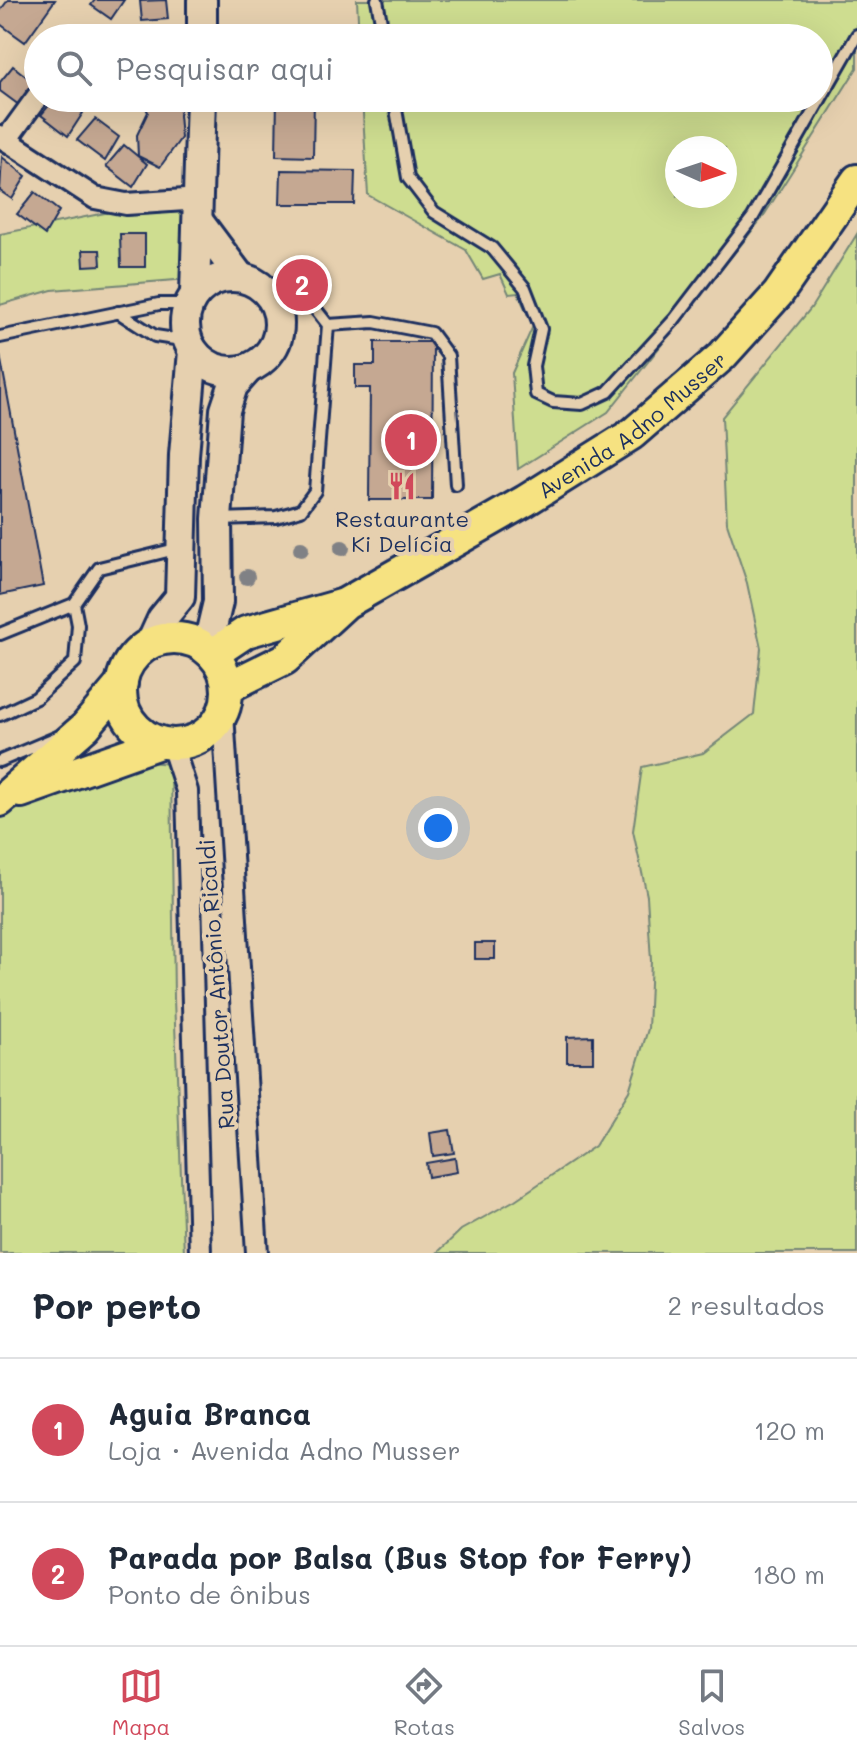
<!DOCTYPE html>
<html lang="pt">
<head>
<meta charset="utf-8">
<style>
	:root { --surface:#fff; --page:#f6f6f7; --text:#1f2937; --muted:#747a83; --line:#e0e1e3; --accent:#d1495b }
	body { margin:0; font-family:Mali,sans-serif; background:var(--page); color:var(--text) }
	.compass { position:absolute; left:665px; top:136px; width:72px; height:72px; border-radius:50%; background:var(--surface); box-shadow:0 8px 32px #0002; rotate:93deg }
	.you { position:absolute; left:438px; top:828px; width:28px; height:28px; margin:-20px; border:6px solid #fff; border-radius:50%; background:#1a73e8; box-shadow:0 0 0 12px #1a73e833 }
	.badge { display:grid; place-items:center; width:52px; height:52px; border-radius:50%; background:var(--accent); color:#fff; font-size:26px; font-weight:700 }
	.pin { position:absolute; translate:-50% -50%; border:4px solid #fff; box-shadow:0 2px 8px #0006 }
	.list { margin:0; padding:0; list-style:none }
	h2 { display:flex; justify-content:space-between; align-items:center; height:104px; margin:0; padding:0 32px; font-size:34px }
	h2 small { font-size:26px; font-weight:400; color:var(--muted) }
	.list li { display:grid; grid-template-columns:52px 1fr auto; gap:24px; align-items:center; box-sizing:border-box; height:144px; padding:0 32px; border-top:2px solid var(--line) }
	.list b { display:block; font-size:30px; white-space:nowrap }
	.list p { margin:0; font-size:26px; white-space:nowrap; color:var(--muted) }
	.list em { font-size:26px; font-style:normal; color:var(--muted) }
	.icon { flex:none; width:44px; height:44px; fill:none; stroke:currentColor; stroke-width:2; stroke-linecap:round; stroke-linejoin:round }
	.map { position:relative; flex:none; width:857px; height:1253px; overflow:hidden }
	.search { position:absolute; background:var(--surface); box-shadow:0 8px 32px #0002; left:24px; right:24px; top:24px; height:88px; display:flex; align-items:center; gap:20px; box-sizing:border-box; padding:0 28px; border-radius:44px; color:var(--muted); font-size:30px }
	.sheet { height:392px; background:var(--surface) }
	nav { display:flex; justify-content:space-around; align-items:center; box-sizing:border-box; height:112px; border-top:2px solid var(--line); background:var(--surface); font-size:22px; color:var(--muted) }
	nav a { display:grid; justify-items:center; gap:4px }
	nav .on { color:var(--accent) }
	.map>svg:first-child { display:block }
</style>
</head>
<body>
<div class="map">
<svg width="857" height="1253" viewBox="0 0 857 1253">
	<rect width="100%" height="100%" fill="#e6d0af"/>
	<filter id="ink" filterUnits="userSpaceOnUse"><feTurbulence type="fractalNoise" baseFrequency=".0125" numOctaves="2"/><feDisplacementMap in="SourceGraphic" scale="16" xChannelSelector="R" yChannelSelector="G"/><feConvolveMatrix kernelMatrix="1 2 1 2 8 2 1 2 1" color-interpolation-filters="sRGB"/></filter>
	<g filter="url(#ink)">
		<!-- green -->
		<g fill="#cedd90" stroke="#748677" stroke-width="2" fill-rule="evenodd">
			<path d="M357,0H857V68L763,217L608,412L518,469L512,373L533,326L518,293L509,294L500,274L483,279L466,250L368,195L362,98H819V38H359ZM677,148H725V196H677Z"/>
			<polygon points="188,211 188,279 52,290 0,305 0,234 105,213"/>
			<polygon points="857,234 857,1253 437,1253 461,1230 515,1200 595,1146 629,1091 648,1029 651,961 647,896 633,831 642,767 703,753 754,714 761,648 747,583 727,523 722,417 811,308"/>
			<polygon points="138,761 171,764 174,999 184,1253 0,1253 0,818 93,769"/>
		</g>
		<!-- building -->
		<g fill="#c5a892" stroke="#1b2f5e" stroke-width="2">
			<polygon points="8,0 55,0 25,42 0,24 0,11"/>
			<polygon points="95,0 124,0 111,19 91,5"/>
			<polygon points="166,0 168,19 142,21 140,1"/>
			<polygon points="13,66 37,85 23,108 0,91 0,82"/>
			<polygon points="55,98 64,98 83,113 68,136 41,115"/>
			<polygon points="141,98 183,98 179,115 181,138 160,167 138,156 137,135 148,112"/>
			<polygon points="277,98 314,98 313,157 276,156"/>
			<polygon points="95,119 119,137 105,161 77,140"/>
			<polygon points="124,145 147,164 133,187 106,166"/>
			<polygon points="2,157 26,176 12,199 0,191"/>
			<polygon points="281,170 355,171 354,204 280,204"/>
			<polygon points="35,192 59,211 45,235 17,214"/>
			<polygon points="120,234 145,234 145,267 121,267"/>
			<polygon points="83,250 100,250 101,265 84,266"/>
			<polygon points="375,342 433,342 432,500 369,500 370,388 355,388 355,365 375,365"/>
			<polygon points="0,355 43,586 0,595"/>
			<rect x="475" y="943" width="20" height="16"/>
			<polygon points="593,1036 593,1062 567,1062 567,1037"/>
			<polygon points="450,1130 454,1153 433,1156 430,1133"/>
			<polygon points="455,1158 457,1172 428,1177 426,1163"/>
		</g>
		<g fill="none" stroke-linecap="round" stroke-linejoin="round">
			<defs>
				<g id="service">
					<polyline points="377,0 384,38"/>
					<polyline points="394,98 408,178 434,212 492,248 525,288 541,329 533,366 536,394 553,402 582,404 608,392 674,320 753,217 857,35"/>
					<polyline points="118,312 155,336 188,341"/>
					<polyline points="328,325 374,322 431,333 448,356 456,485"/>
					<polyline points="0,337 159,304 189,304"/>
					<polyline points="219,519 276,517 301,510 315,491 328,325 310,302 270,296"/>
					<polyline points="0,634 74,604 99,568 180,548"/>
					<polyline points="0,715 36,698 75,662 78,625 74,604"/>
					<polyline points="0,761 57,737"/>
				</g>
				<g id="minor">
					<polyline points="0,136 95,198 126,204 200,199"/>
					<polyline points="6,140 38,96"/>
					<polyline points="223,713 257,1253"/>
					<polyline points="172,745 187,791 200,1253"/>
				</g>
				<g id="secondary">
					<polyline points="202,38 202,0"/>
					<polyline points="199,222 240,277"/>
					<circle cx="232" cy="324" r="47"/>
					<polyline points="195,293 201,98"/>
					<polyline points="151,643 162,619 180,597 184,455 193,351"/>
					<polyline points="207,648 218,602 217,519 225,410 233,386 249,368"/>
				</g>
				<g id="primary">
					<circle cx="174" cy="691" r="53"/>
					<polyline points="213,654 246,632 341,605"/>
					<path id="s1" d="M228,687L285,659L346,603L525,501L632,434L722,356L778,294L857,180"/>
					<polyline points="21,792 159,743"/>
					<polyline points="0,801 85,727 122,683"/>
				</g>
			</defs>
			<!-- service casing -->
			<use href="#service" stroke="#1b2f5e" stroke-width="16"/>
			<!-- minor casing -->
			<use href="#minor" stroke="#1b2f5e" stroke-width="26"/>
			<!-- secondary casing -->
			<use href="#secondary" stroke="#1b2f5e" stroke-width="34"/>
			<!-- primary casing -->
			<use href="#primary" stroke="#1b2f5e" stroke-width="36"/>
			<!-- service -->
			<use href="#service" stroke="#e6d0af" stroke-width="10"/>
			<!-- minor -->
			<use href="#minor" stroke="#e6d0af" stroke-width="20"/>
			<!-- secondary -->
			<use href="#secondary" stroke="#e6d0af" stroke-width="28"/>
			<!-- primary -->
			<use href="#primary" stroke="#f6e281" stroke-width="30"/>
		</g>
		<!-- trees -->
		<g fill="#808185">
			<circle cx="342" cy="548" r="8"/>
			<circle cx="301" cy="549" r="8"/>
			<circle cx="247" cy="577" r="8"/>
		</g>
	</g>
	<!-- icons -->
	<defs>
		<symbol id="restaurant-bare" viewBox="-9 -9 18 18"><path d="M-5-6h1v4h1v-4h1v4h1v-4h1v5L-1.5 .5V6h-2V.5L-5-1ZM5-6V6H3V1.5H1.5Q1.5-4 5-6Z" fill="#d1495b" stroke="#e6d0af" stroke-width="2.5" paint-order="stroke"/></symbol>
	</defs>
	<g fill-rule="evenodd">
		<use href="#restaurant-bare" x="382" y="466" width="40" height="40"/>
	</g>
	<g text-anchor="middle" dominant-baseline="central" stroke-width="8" stroke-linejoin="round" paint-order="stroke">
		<!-- street labels -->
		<g font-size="22" fill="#1b2f5e" stroke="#e6d0af">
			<text stroke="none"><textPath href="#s1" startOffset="484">Avenida Adno Musser</textPath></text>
			<text transform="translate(216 984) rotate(-94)">Rua Doutor Antônio Ricaldi</text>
		</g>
		<!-- poi labels -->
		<g font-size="22" fill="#1b2f5e" stroke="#e6d0af">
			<text x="402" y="518">Restaurante<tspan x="402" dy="25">Ki Delícia</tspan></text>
		</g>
	</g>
</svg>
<svg class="compass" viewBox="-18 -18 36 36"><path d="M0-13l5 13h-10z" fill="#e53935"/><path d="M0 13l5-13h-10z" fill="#747a83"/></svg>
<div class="you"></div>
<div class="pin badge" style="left:411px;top:440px">1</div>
<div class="pin badge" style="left:302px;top:285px">2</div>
<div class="search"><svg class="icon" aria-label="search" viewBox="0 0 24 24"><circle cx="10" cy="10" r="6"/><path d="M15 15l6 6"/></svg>Pesquisar aqui</div>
</div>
<section class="sheet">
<h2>Por perto<small>2 resultados</small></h2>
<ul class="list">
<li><span class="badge">1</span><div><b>Aguia Branca</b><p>Loja · Avenida Adno Musser</p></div><em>120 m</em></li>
<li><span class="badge">2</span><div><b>Parada por Balsa (Bus Stop for Ferry)</b><p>Ponto de ônibus</p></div><em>180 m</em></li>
</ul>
</section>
<nav>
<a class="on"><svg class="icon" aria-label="map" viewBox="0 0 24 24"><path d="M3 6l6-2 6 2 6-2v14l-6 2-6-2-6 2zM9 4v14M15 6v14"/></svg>Mapa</a>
<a><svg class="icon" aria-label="directions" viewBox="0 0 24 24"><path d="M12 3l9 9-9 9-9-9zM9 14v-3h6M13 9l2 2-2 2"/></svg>Rotas</a>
<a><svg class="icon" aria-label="saved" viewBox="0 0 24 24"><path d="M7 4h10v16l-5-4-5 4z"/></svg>Salvos</a>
</nav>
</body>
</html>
